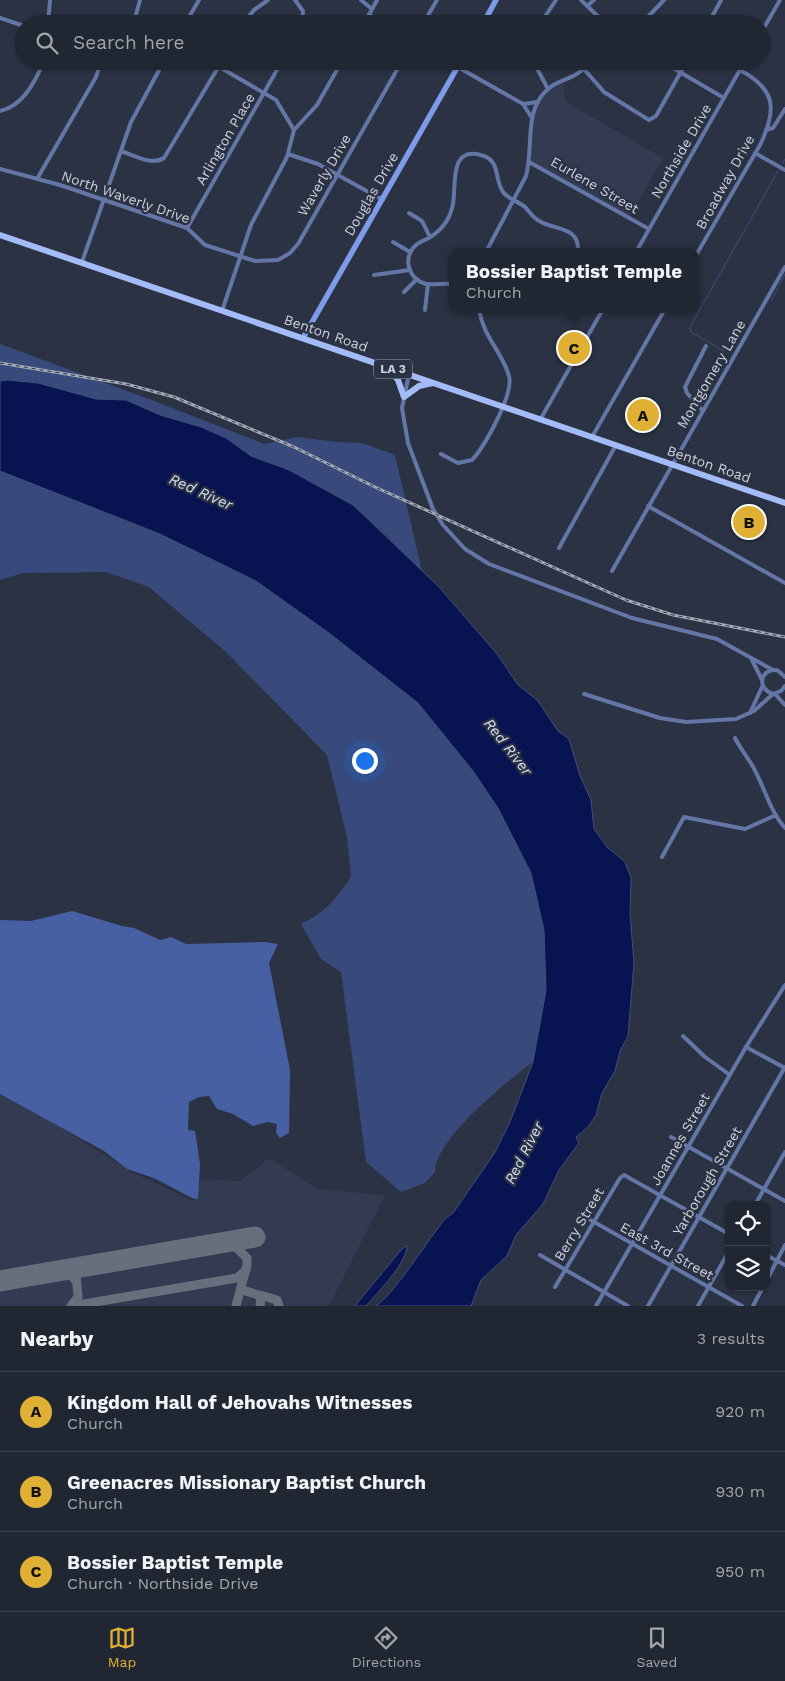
<!DOCTYPE html>
<html lang="en">
<head>
<meta charset="utf-8">
<style>
	:root { --surface:#202632; --page:#2d323e; --text:#f1f3f6; --muted:#a2a5ac; --line:#3d434d; --accent:#dfb034 }
	body { margin:0; font-family:"Work Sans",sans-serif; background:var(--page); color:var(--text) }
	.controls { position:absolute; right:15px; bottom:15px; display:grid; overflow:hidden; border-radius:10px; box-shadow:0 1px 4px #0004 }
	.controls button { width:45px; height:45px; display:grid; place-items:center; padding:0; border:0; border-bottom:1px solid var(--line); background:var(--surface); color:var(--text); font:25px sans-serif }
	.you { position:absolute; left:364px; top:760px; width:18px; height:18px; margin:-12px; border:4px solid #fff; border-radius:50%; background:#1a73e8; box-shadow:0 0 0 8px #1a73e833 }
	.badge { display:grid; place-items:center; width:32px; height:32px; border-radius:50%; background:var(--accent); color:#111; font-size:16px; font-weight:700 }
	.pin { position:absolute; translate:-50% -50%; border:2px solid #fff; box-shadow:0 1px 5px #0006 }
	.popup { position:absolute; left:449px; top:248px; width:250px; height:65px; box-sizing:border-box; display:grid; place-content:center; border-radius:10px; background:var(--surface); filter:drop-shadow(0 1px 4px #0005); font-size:16px; white-space:nowrap; color:var(--muted) }
	.popup b { font-size:19px; color:var(--text) }
	.popup::after { content:''; position:absolute; left:50%; top:100%; margin-left:-10px; border:10px solid transparent; border-top-color:var(--surface) }
	.list { margin:0; padding:0; list-style:none }
	h2 { display:flex; justify-content:space-between; align-items:center; height:65px; margin:0; padding:0 20px; font-size:21px }
	h2 small { font-size:16px; font-weight:400; color:var(--muted) }
	.list li { display:grid; grid-template-columns:32px 1fr auto; gap:15px; align-items:center; box-sizing:border-box; height:80px; padding:0 20px; border-top:1px solid var(--line) }
	.list b { display:block; font-size:19px; white-space:nowrap }
	.list p { margin:0; font-size:16px; white-space:nowrap; color:var(--muted) }
	.list em { font-size:16px; font-style:normal; color:var(--muted) }
	.icon { flex:none; width:28px; height:28px; fill:none; stroke:currentColor; stroke-width:2; stroke-linecap:round; stroke-linejoin:round }
	.map { position:relative; flex:none; width:785px; height:1306px; overflow:hidden }
	.search { position:absolute; background:var(--surface); box-shadow:0 1px 4px #0004; left:15px; right:15px; top:15px; height:55px; display:flex; align-items:center; gap:12px; box-sizing:border-box; padding:0 18px; border-radius:28px; color:var(--muted); font-size:19px }
	.sheet { height:305px; background:var(--surface) }
	nav { display:flex; justify-content:space-around; align-items:center; box-sizing:border-box; height:70px; border-top:1px solid var(--line); background:var(--surface); font-size:14px; color:var(--muted) }
	nav a { display:grid; justify-items:center; gap:2px }
	nav .on { color:var(--accent) }
	.map>svg:first-child { display:block }
</style>
</head>
<body>
<div class="map">
<svg width="785" height="1306" viewBox="0 0 785 1306">
	<rect width="100%" height="100%" fill="#2b3243"/>
	<!-- built -->
	<g fill="#323b52">
		<polygon points="563,80 566,102 663,158 629,218 529,162 532,116 542,95"/>
		<polygon points="0,1094 57,1125 132,1172 193,1201 201,1179 240,1181 269,1158 317,1189 385,1195 329,1306 0,1306"/>
	</g>
	<!-- green -->
	<g fill="#374a7b">
		<polygon points="0,344 149,399 264,444 297,437 337,442 362,443 395,455 423,575 390,539 353,505 289,470 251,456 225,438 201,427 160,415 126,400 96,399 38,383 7,380 0,381"/>
		<path d="M0,471L160,534L256,581L329,633L418,703L473,771L498,808L531,873L544,930L546,991L533,1062C507,1081 434,1140 435,1172L425,1183L401,1192L366,1162L341,972L321,959L301,924C327,911 335,900 351,877L347,837L327,755L226,652L149,587L106,572L23,573L0,580Z"/>
	</g>
	<!-- forest -->
	<polygon fill="#4760a4" points="72,911 122,926 134,928 160,940 171,937 186,944 265,942 278,944 269,963 290,1070 289,1133 280,1138 276,1133 277,1124 268,1122 253,1126 233,1114 217,1109 209,1096 199,1097 189,1102 188,1130 195,1131 200,1164 198,1199 192,1198 154,1178 127,1169 104,1151 0,1094 0,920 31,921"/>
	<!-- water -->
	<g fill="#081452" stroke="#434d7c">
		<path d="M7,380L38,383L96,399L126,400L160,415L201,427L226,438L251,456L289,470L353,505L439,587L497,654L518,685L538,701L558,731L569,739L580,776L591,800L594,829L607,847L625,862L631,878L630,914L634,963L628,1036L620,1051L615,1071L602,1093L596,1115L588,1127L576,1137L579,1143L559,1170L543,1204L516,1235L507,1256L481,1280L471,1306H375C389,1302 432,1234 445,1219L453,1213L494,1154L510,1122L533,1062L546,991L544,930L531,873L498,808L473,771L418,703L329,633L256,581L160,534L0,471V381Z"/>
		<path d="M407,1245C408,1262 377,1293 366,1306H355L400,1251Z"/>
	</g>
	<g fill="none" stroke-linecap="round" stroke-linejoin="round">
		<!-- stream -->
		<g stroke="#434d7c" stroke-width="1">
			<polyline points="782,164 785,159"/>
			<polyline points="771,301 785,274"/>
			<polyline points="724,351 691,332 690,327 778,171"/>
		</g>
		<!-- taxiway -->
		<g stroke="#686e7c" stroke-width="9">
			<polyline points="220,1243 237,1248 247,1258 247,1265 236,1306"/>
			<polyline points="61,1270 70,1273 75,1280"/>
			<polyline points="241,1287 243,1290 261,1296 260,1306"/>
			<polyline points="260,1295 277,1300 279,1306"/>
			<polyline points="71,1306 78,1297 76,1274 85,1266"/>
			<polyline points="72,1306 237,1278 246,1270"/>
		</g>
		<!-- runway -->
		<polyline stroke="#686e7c" stroke-width="21" points="0,1281 255,1237"/>
		<!-- street -->
		<g stroke="#6376a6" stroke-width="4">
			<polyline points="295,0 303,11 302,24"/>
			<polyline points="361,0 372,9"/>
			<polyline points="581,0 606,24"/>
			<polyline points="587,6 594,0"/>
			<polyline points="369,14 382,24"/>
			<polyline points="0,18 24,26"/>
			<polyline points="134,22 140,0"/>
			<polyline points="48,24 50,0"/>
			<polyline points="99,24 120,21 140,24"/>
			<polyline points="185,24 199,0"/>
			<polyline points="243,24 254,10 268,0"/>
			<polyline points="364,24 377,0"/>
			<polyline points="423,24 437,0"/>
			<polyline points="540,24 556,0"/>
			<polyline points="641,24 664,0"/>
			<polyline points="708,24 721,0"/>
			<polyline points="761,33 780,0"/>
			<polyline points="209,61 276,100 294,130"/>
			<polyline points="447,61 523,104 538,102"/>
			<polyline points="533,61 548,89"/>
			<polyline points="661,61 724,98"/>
			<polyline points="584,69 604,92 649,120 656,116 687,61"/>
			<polyline points="523,104 532,118"/>
			<path d="M0,111C23,106 35,82 44,61"/>
			<polyline points="766,130 773,128 785,109"/>
			<path d="M121,151C133,155 152,166 164,158L222,61"/>
			<polyline points="755,153 785,170"/>
			<polyline points="288,154 318,164 383,200"/>
			<polyline points="529,162 649,229"/>
			<polyline points="0,169 60,185 187,228 205,245 255,261 278,260 290,253 298,244 402,61"/>
			<polyline points="37,179 96,77 101,61"/>
			<polyline points="409,213 422,221 430,237"/>
			<polyline points="187,228 282,61"/>
			<polyline points="393,242 410,252"/>
			<path d="M486,252L526,176C534,148 523,110 548,89C556,82 566,80 575,75C582,71 588,66 594,61"/>
			<polyline points="636,252 745,61"/>
			<path d="M695,257L760,145C778,108 775,89 740,70"/>
			<polyline points="82,262 131,122 164,61"/>
			<polyline points="374,275 410,270"/>
			<path d="M453,284C444,283 435,285 426,284C410,280 403,261 413,248C418,242 423,241 429,238C440,231 449,221 452,208C458,191 446,146 481,155C501,160 494,179 503,192C508,199 518,201 525,207C528,210 531,215 535,218C550,232 580,223 578,252"/>
			<polyline points="404,292 417,279"/>
			<polyline points="526,309 541,309"/>
			<polyline points="425,310 428,284"/>
			<polyline points="222,311 251,225 287,157 294,130 317,105 342,61"/>
			<polyline points="409,374 402,408 408,443 433,509 443,525 465,549 489,564 632,618 717,639 773,670"/>
			<polyline points="702,410 687,393 685,387 706,346"/>
			<polyline points="540,420 603,309"/>
			<polyline points="592,437 665,309"/>
			<path d="M441,454L458,463L472,460C484,447 514,395 509,376C503,353 483,337 479,309"/>
			<polyline points="648,506 785,583"/>
			<polyline points="559,548 616,445"/>
			<polyline points="612,571 785,267"/>
			<polyline points="751,658 761,678"/>
			<path d="M785,677L777,670C759,669 757,689 773,694L781,691L785,686"/>
			<polyline points="584,694 660,718 686,722 736,719 754,711 773,694"/>
			<polyline points="775,694 785,705"/>
			<polyline points="750,713 762,687"/>
			<path d="M735,738C740,748 746,755 752,765C764,785 769,810 785,828"/>
			<polyline points="662,857 684,817 745,829 776,815"/>
			<polyline points="683,1036 705,1057 730,1075"/>
			<polyline points="746,1047 785,1068"/>
			<polyline points="671,1137 785,1201"/>
			<polyline points="755,1205 785,1152"/>
			<polyline points="580,1214 742,1306"/>
			<polyline points="540,1255 628,1306"/>
			<polyline points="766,1255 785,1265"/>
			<polyline points="766,1282 785,1245"/>
			<polyline points="555,1287 620,1178 624,1175 729,1234"/>
			<polyline points="596,1306 746,1047 785,985"/>
			<polyline points="648,1306 785,1067"/>
			<polyline points="698,1306 729,1251"/>
			<polyline points="753,1306 763,1287"/>
		</g>
		<!-- secondary -->
		<g stroke="#7d9be8" stroke-width="5.5">
			<polyline points="483,24 496,0"/>
			<polyline points="303,338 461,61"/>
		</g>
		<!-- primary -->
		<g stroke="#a3bbf6" stroke-width="6">
			<polyline points="0,235 785,503"/>
			<polyline points="388,368 398,380 404,397 419,386 433,383"/>
		</g>
		<defs>
			<polyline id="rail" points="0,363 126,384 174,397 294,447 375,487 626,600 673,615 785,637"/>
		</defs>
		<!-- rail casing -->
		<use href="#rail" stroke="#a4a9b6" stroke-width="3"/>
		<!-- rail -->
		<use href="#rail" stroke="#2b3243" stroke-width="1" stroke-dasharray="4" stroke-linecap="butt"/>
	</g>
	<g text-anchor="middle" dominant-baseline="central" stroke-width="4.5" stroke-linejoin="round" paint-order="stroke">
		<!-- shield labels -->
		<rect fill="#2b3243" stroke="#9ca1af" stroke-width="1" x="374" y="359.5" width="38" height="19" rx="4"/>
		<g font-size="12" font-weight="bold" fill="#cdd1dd">
			<text x="393" y="369">LA 3</text>
		</g>
		<!-- street labels -->
		<g font-size="14" fill="#cdd1dd" stroke="#2b3243">
			<text transform="translate(225 139) rotate(-60)">Arlington Place</text>
			<text transform="translate(681 151) rotate(-60)">Northside Drive</text>
			<text transform="translate(324 175) rotate(-60)">Waverly Drive</text>
			<text transform="translate(725 182) rotate(-61)">Broadway Drive</text>
			<text transform="translate(595 185) rotate(30)">Eurlene Street</text>
			<text transform="translate(371 194) rotate(-60)">Douglas Drive</text>
			<text transform="translate(126 197) rotate(19)">North Waverly Drive</text>
			<text transform="translate(326 333) rotate(19)">Benton Road</text>
			<text transform="translate(711 374) rotate(-60)">Montgomery Lane</text>
			<text transform="translate(709 464) rotate(19)">Benton Road</text>
			<text transform="translate(680 1139) rotate(-60)">Joannes Street</text>
			<text transform="translate(707 1181) rotate(-60)">Yarborough Street</text>
			<text transform="translate(579 1224) rotate(-59)">Berry Street</text>
			<text transform="translate(667 1251) rotate(29)">East 3rd Street</text>
		</g>
		<!-- water labels -->
		<g font-size="15" font-style="italic" fill="#d6dff3" stroke="#2b3243">
			<text transform="translate(201 492) rotate(24)">Red River</text>
			<text transform="translate(508 747) rotate(52)">Red River</text>
			<text transform="translate(524 1153) rotate(-63)">Red River</text>
		</g>
	</g>
</svg>
<div class="controls">
<button><svg class="icon" aria-label="locate" viewBox="0 0 24 24"><circle cx="12" cy="12" r="6"/><path d="M12 2v4M12 18v4M2 12h4M18 12h4"/></svg></button>
<button><svg class="icon" aria-label="layers" viewBox="0 0 24 24"><path d="M12 4l9 5-9 5-9-5zM3 14l9 5 9-5"/></svg></button>
</div>
<div class="you"></div>
<div class="pin badge" style="left:643px;top:415px">A</div>
<div class="pin badge" style="left:749px;top:522px">B</div>
<div class="pin badge" style="left:574px;top:348px">C</div>
<div class="popup"><b>Bossier Baptist Temple</b>Church</div>
<div class="search"><svg class="icon" aria-label="search" viewBox="0 0 24 24"><circle cx="10" cy="10" r="6"/><path d="M15 15l6 6"/></svg>Search here</div>
</div>
<section class="sheet">
<h2>Nearby<small>3 results</small></h2>
<ul class="list">
<li><span class="badge">A</span><div><b>Kingdom Hall of Jehovahs Witnesses</b><p>Church</p></div><em>920 m</em></li>
<li><span class="badge">B</span><div><b>Greenacres Missionary Baptist Church</b><p>Church</p></div><em>930 m</em></li>
<li><span class="badge">C</span><div><b>Bossier Baptist Temple</b><p>Church · Northside Drive</p></div><em>950 m</em></li>
</ul>
</section>
<nav>
<a class="on"><svg class="icon" aria-label="map" viewBox="0 0 24 24"><path d="M3 6l6-2 6 2 6-2v14l-6 2-6-2-6 2zM9 4v14M15 6v14"/></svg>Map</a>
<a><svg class="icon" aria-label="directions" viewBox="0 0 24 24"><path d="M12 3l9 9-9 9-9-9zM9 14v-3h6M13 9l2 2-2 2"/></svg>Directions</a>
<a><svg class="icon" aria-label="saved" viewBox="0 0 24 24"><path d="M7 4h10v16l-5-4-5 4z"/></svg>Saved</a>
</nav>
</body>
</html>
